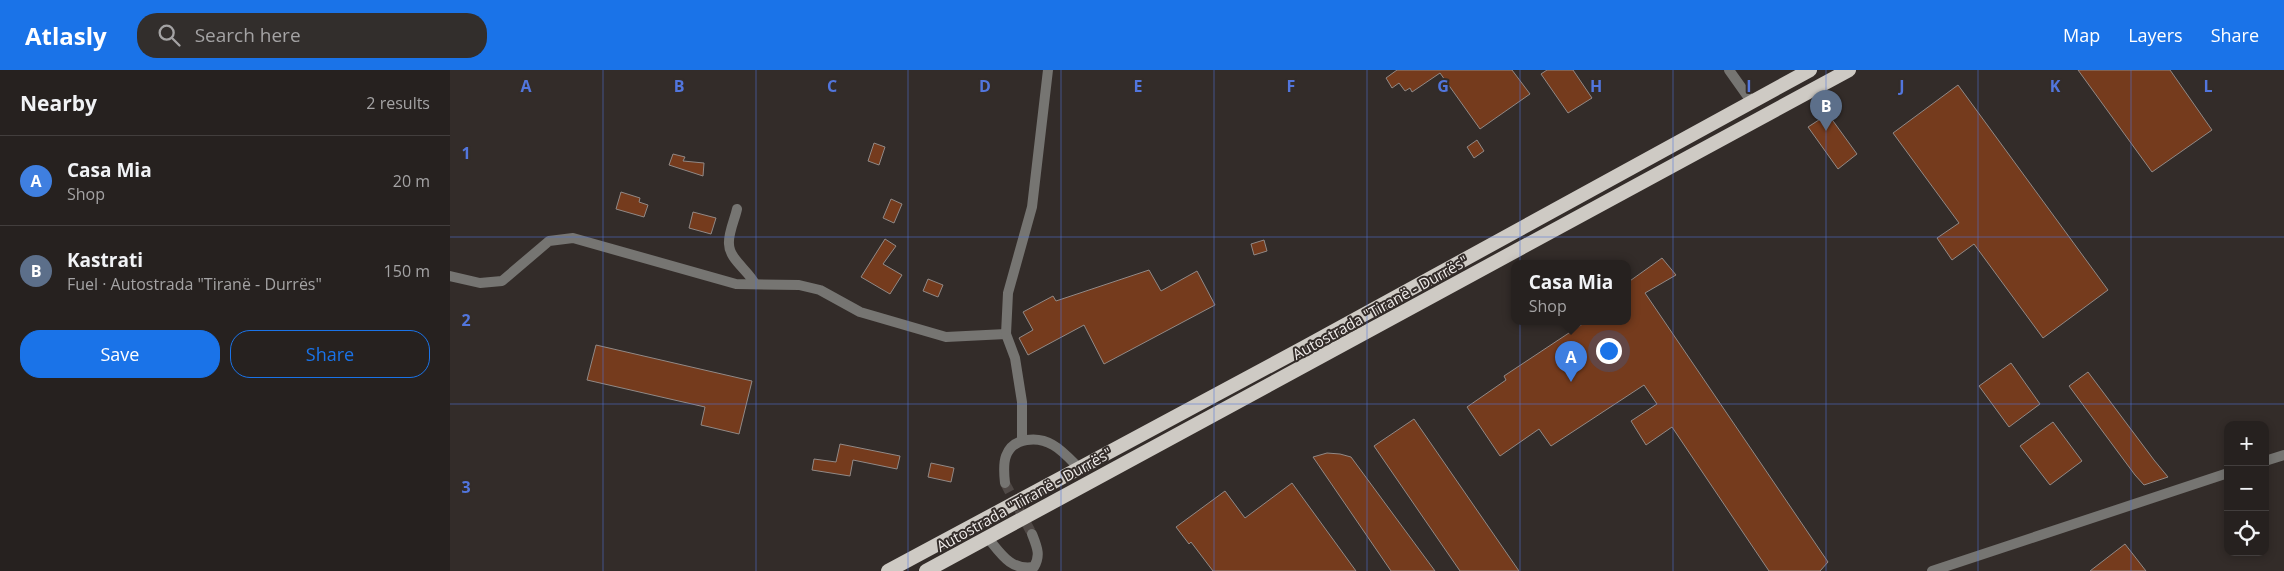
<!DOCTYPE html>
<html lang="en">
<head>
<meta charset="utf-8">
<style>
	:root { --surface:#26211f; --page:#322e2c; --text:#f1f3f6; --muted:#a4a3a4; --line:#423e3d; --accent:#1a73e8 }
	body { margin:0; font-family:"Open Sans",sans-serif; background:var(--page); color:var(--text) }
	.controls { position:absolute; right:15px; bottom:15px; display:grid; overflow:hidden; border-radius:10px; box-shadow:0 2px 8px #0003 }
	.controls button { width:45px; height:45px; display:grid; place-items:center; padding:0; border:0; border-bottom:1px solid var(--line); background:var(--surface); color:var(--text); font:25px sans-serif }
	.you { position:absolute; left:1158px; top:280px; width:18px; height:18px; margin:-12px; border:4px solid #fff; border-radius:50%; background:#1a73e8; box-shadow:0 0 0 8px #1a73e833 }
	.badge { display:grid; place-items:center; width:32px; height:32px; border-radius:50%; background:var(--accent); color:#fff; font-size:16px; font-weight:700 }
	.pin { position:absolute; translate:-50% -41px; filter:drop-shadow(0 1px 2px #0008) }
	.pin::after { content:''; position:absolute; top:26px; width:18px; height:15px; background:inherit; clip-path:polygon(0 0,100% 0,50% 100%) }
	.popup { position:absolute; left:1061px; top:190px; width:120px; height:65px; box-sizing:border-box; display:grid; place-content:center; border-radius:10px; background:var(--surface); filter:drop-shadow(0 1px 4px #0005); font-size:16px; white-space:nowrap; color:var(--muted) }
	.popup b { font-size:19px; color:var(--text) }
	.popup::after { content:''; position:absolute; left:50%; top:100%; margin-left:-10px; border:10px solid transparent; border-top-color:var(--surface) }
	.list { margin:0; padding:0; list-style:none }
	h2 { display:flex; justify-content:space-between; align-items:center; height:65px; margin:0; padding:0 20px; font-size:21px }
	h2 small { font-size:16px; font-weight:400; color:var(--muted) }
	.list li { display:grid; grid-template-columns:32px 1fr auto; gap:15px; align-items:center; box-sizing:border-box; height:90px; padding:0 20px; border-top:1px solid var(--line) }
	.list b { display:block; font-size:19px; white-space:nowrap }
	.list p { margin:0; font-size:16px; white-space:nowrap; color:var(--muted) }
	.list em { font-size:16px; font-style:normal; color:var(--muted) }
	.actions { display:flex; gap:10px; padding:15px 20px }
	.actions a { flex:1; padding:11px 0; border:1px solid var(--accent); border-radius:20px; text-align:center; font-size:18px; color:var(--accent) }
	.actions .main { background:var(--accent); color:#fff }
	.icon { flex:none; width:28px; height:28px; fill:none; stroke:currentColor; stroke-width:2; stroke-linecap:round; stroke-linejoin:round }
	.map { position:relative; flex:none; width:1834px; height:501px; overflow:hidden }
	header { display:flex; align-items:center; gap:30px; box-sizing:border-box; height:70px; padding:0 25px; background:var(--accent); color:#fff }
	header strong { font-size:24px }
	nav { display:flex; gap:28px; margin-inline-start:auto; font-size:18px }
	.search { width:350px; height:45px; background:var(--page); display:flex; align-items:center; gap:12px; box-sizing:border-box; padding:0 18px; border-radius:20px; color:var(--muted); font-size:19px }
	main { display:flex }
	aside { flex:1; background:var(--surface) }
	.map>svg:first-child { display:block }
</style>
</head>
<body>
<header>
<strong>Atlasly</strong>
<div class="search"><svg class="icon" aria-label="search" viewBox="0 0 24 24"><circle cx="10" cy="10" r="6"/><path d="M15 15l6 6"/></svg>Search here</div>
<nav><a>Map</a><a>Layers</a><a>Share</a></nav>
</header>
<main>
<aside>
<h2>Nearby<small>2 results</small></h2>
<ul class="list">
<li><span class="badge" style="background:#3f7fe0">A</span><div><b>Casa Mia</b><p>Shop</p></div><em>20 m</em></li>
<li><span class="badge" style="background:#5c6f8a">B</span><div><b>Kastrati</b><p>Fuel · Autostrada &quot;Tiranë - Durrës&quot;</p></div><em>150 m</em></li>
</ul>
<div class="actions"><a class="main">Save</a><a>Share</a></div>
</aside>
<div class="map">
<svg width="1834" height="501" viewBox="0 0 1834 501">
	<rect width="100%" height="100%" fill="#332c29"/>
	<!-- building -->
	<g fill="#753b1d" stroke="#918986">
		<polygon points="947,0 1062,0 1080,24 1030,59 990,3 962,22 960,18 955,21 949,13 942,18 936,8"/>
		<polygon points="1097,0 1123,0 1142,28 1118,43 1091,4"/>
		<polygon points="1628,0 1720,0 1762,60 1702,102"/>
		<polygon points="1508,15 1658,220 1593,268 1524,174 1502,190 1487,168 1509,153 1443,63"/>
		<polygon points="1378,44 1407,84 1388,99 1358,57"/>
		<polygon points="1027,70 1034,81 1024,88 1017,77"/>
		<polygon points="424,73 435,77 429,95 418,91"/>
		<polygon points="223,84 235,87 233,91 254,93 253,106 219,95"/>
		<polygon points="171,122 190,128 189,132 198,135 194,147 166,139"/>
		<polygon points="441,129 452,134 444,153 433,148"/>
		<polygon points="243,142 266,148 261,164 239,158"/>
		<polygon points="435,169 446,176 433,194 452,205 440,224 411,207"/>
		<polygon points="814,170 817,181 804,185 801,174"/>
		<polygon points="1212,188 1226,205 1195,223 1378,492 1370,501 1319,501 1222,357 1196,375 1181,351 1207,334 1194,315 1101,376 1089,359 1050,386 1017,337 1056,310 1054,306 1137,251 1177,251 1177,213"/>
		<polygon points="699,200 711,221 747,201 765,235 654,294 634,255 578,285 569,268 583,260 573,242 603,226 606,231"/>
		<polygon points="478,209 493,215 488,227 473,221"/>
		<polygon points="146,275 302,311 289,364 251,355 255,337 137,310"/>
		<polygon points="1561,293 1590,334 1559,357 1529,316"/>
		<polygon points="1638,302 1704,390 1718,407 1694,415 1685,405 1619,316"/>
		<polygon points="964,349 1069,501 1010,501 924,376"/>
		<polygon points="1603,352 1632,391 1600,415 1570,376"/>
		<polygon points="390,374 450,386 447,399 403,390 400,406 362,400 364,389 386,392"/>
		<polygon points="877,383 890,384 901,387 985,501 941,501 863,387"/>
		<polygon points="481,393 504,398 501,412 478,407"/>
		<polygon points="842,413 906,501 763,501 741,472 739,474 726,457 775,421 795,448"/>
		<polygon points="1675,474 1696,501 1640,501"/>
	</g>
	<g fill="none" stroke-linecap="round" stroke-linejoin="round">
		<!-- minor-tunnel -->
		<polyline stroke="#504946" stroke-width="10" stroke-dasharray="10 5" stroke-linecap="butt" points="555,413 582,464"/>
		<!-- minor -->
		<g stroke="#767572" stroke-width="10">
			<polyline points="1279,0 1301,31"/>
			<path d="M287,139C285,149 278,163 279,174C279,189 299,201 305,214"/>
			<polyline points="0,206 30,213 52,211 99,171 123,168 286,214 349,215 370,220 410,242 496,267 556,264"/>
			<polyline points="572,370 572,332 565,288 556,264 558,223 582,137 598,0"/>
			<polyline points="1815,391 1834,385"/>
			<path d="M555,413C554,404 553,394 556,386C563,367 588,366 603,375C612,380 621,390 629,398"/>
			<path d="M538,468C551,484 561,501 584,497C591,485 587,477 582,464"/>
			<polyline points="1482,501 1778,403"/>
		</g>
		<!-- trunk -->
		<g stroke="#cecac4" stroke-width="14">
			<polyline points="438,501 853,278 1360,0"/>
			<polyline points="476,501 1399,0"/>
		</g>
	</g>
	<!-- grid -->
	<path fill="none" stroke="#5276dd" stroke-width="1" stroke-opacity="0.55" d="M153,0V501M306,0V501M458,0V501M611,0V501M764,0V501M917,0V501M1070,0V501M1223,0V501M1376,0V501M1528,0V501M1681,0V501M0,167H1834M0,334H1834"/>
	<g text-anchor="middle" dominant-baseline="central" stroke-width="4" stroke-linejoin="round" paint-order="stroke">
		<!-- street labels -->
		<g font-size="15" fill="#f1edeb" stroke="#332c29">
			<text transform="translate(930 237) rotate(-29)">Autostrada "Tiranë - Durrës"</text>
			<text transform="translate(574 429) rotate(-29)">Autostrada "Tiranë - Durrës"</text>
		</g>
	</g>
	<g font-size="16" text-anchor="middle" font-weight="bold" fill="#5276dd" stroke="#332c29" stroke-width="4" stroke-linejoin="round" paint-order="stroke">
		<text x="76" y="22">A</text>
		<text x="229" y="22">B</text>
		<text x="382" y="22">C</text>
		<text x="535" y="22">D</text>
		<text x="688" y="22">E</text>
		<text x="841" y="22">F</text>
		<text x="993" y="22">G</text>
		<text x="1146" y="22">H</text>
		<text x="1299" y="22">I</text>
		<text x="1452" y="22">J</text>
		<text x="1605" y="22">K</text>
		<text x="1758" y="22">L</text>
		<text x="16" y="89">1</text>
		<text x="16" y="256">2</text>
		<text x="16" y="423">3</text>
	</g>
</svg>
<div class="controls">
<button>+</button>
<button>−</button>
<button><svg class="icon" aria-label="locate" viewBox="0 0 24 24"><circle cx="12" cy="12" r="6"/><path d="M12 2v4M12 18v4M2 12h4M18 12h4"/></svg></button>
</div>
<div class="you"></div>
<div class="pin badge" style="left:1121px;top:312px;background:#3f7fe0">A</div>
<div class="popup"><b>Casa Mia</b>Shop</div>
<div class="pin badge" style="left:1376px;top:61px;background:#5c6f8a">B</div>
</div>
</main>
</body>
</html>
